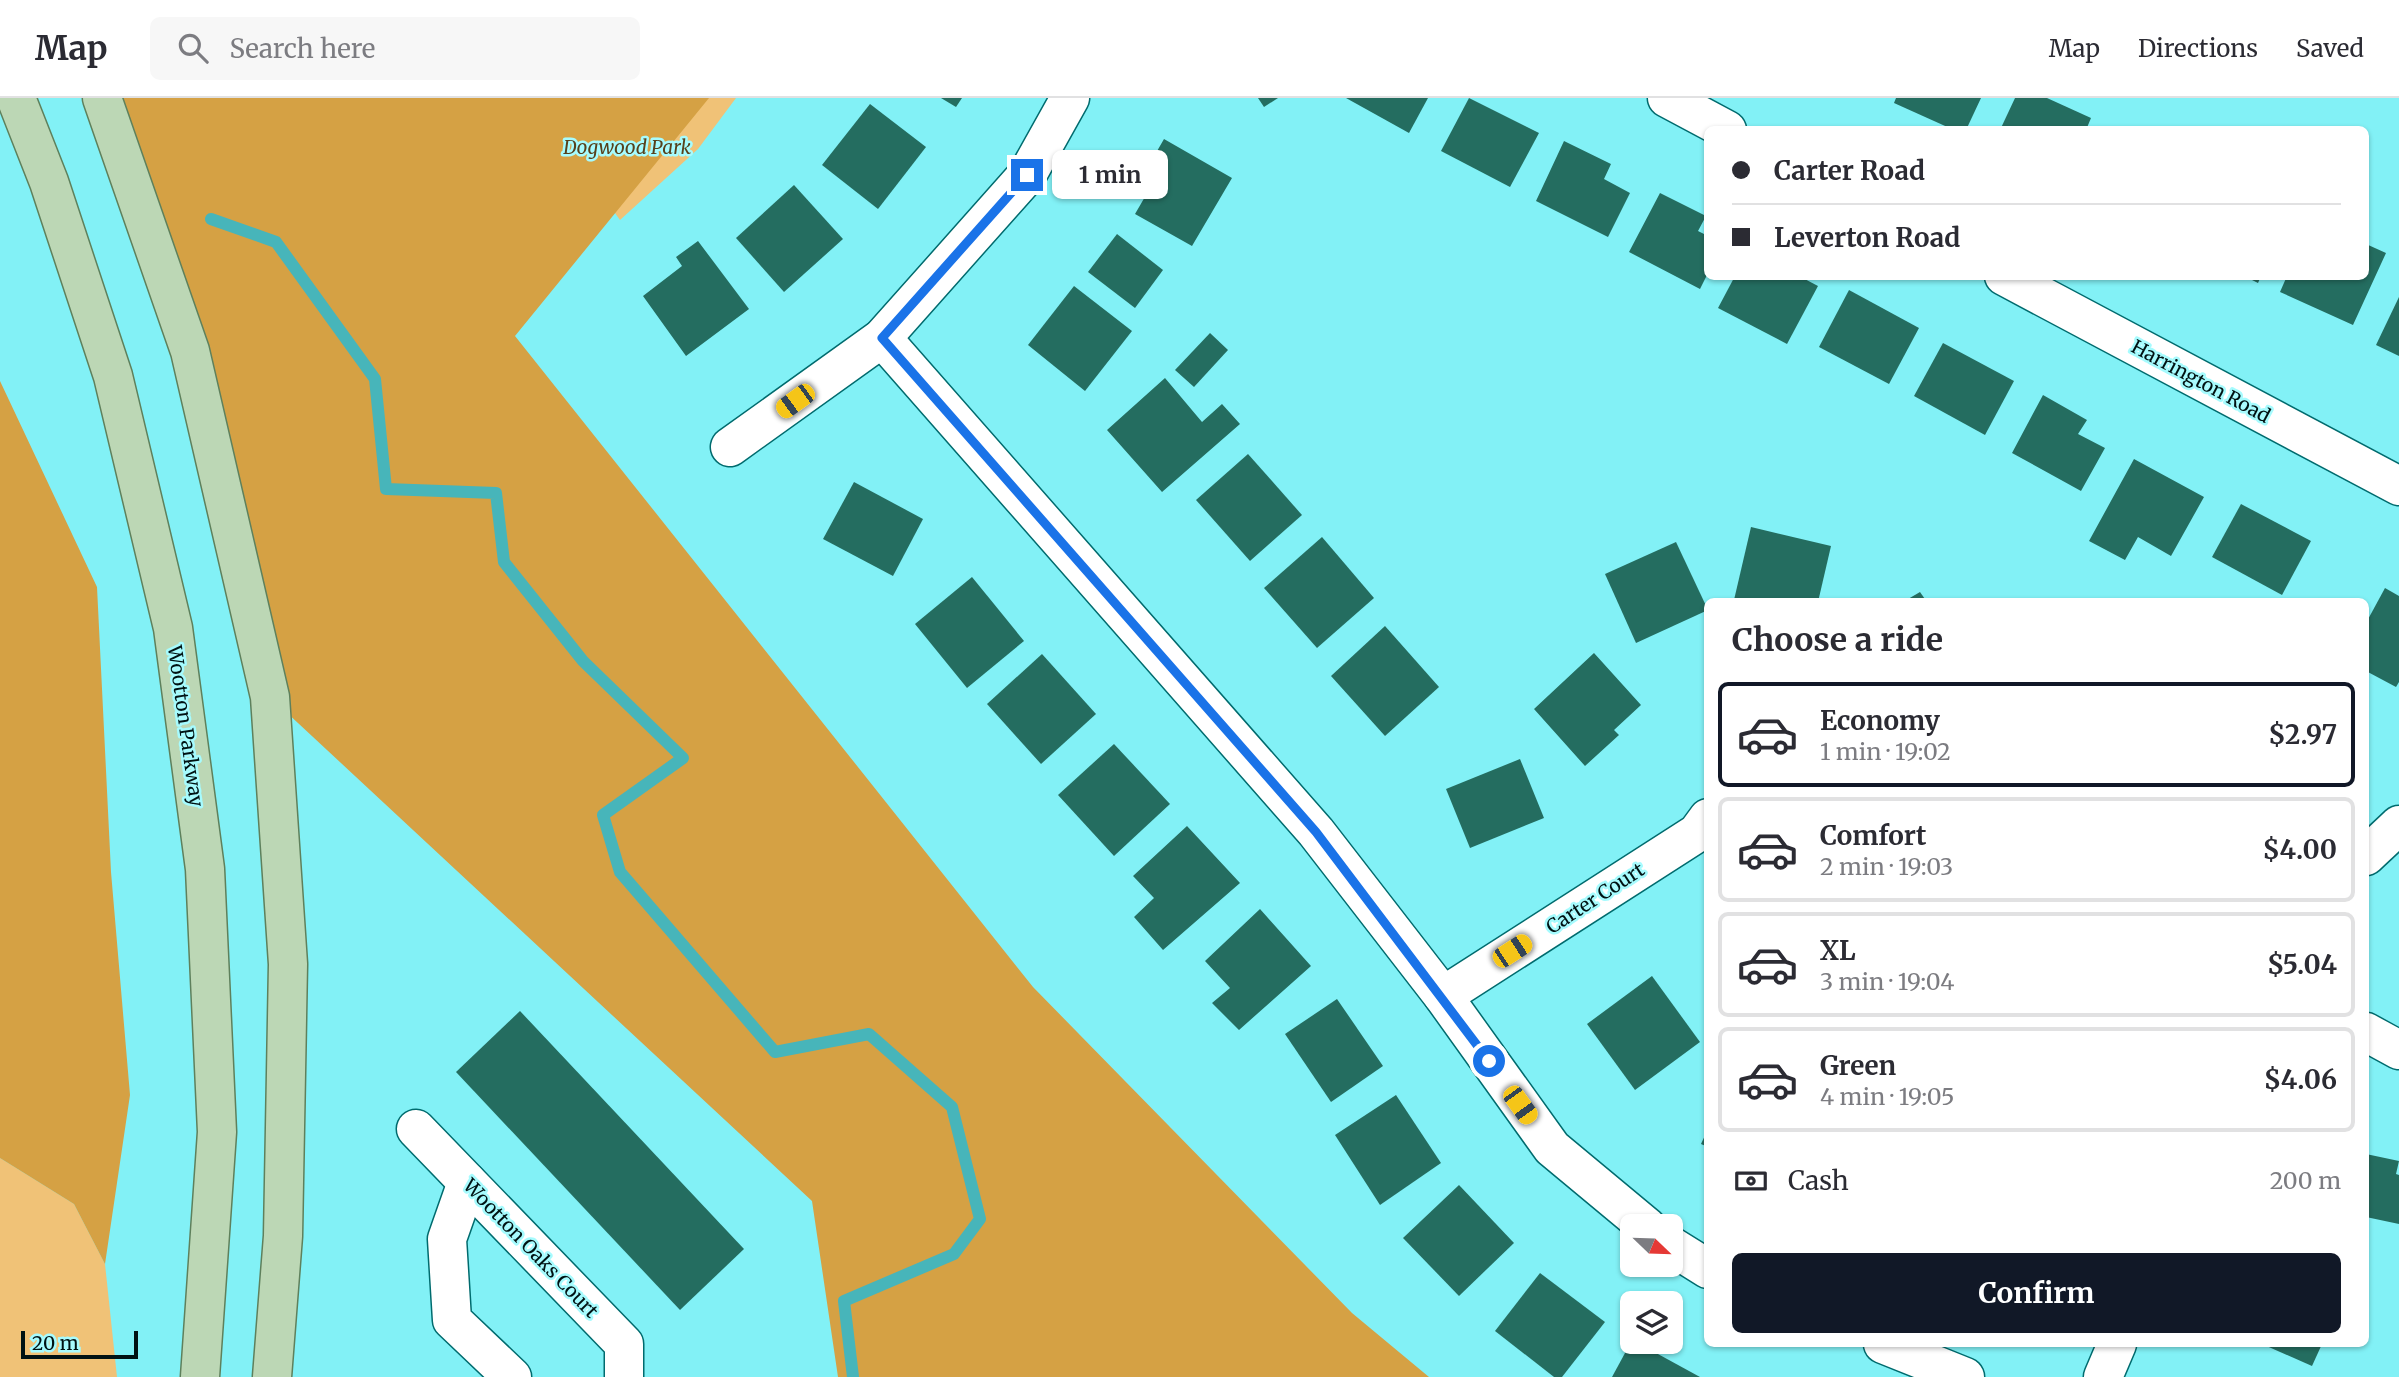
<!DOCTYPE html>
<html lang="en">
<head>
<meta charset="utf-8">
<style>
  body { margin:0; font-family:Merriweather,serif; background:#f7f7f7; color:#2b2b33; height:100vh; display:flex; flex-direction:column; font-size:26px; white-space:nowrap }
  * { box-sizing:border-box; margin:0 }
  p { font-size:23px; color:#7c7c81 }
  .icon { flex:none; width:38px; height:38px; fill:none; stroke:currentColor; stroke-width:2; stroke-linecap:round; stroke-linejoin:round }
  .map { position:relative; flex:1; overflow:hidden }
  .sheet { position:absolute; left:1704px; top:500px; width:665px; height:749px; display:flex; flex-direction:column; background:#fff; border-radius:10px; box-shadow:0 2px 5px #0004 }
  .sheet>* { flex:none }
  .hud { position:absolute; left:1704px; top:28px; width:665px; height:154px; border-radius:10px; box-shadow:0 2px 5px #0004; display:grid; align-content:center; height:154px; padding:0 28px; background:#fff }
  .needle { width:46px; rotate:113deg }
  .buttons { position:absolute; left:1620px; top:1116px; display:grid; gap:14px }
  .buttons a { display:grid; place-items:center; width:63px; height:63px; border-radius:10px; background:#fff; box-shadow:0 2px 5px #0004; font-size:35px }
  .scale { position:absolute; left:21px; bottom:18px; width:117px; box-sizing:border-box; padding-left:7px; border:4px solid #001213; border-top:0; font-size:19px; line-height:24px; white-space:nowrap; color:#001213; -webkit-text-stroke:5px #a6fbfe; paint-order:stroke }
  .end { position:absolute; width:32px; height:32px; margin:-16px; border:9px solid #1a73e8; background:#fff; box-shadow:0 0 0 4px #fff }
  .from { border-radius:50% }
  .bubble { position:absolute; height:49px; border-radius:10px; background:#fff; box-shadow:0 2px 5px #0004; font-size:23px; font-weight:700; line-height:49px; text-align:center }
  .car { position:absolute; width:21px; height:42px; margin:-21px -10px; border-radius:9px; box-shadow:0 0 5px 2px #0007; background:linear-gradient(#f5c518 24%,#345 0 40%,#f5c518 0 76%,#345 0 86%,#f5c518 0) }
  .hud b { display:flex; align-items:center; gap:24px; height:66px; font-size:26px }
  .hud b+b { border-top:2px solid #e1e1e2 }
  .hud i { width:18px; height:18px; background:#2b2b33 }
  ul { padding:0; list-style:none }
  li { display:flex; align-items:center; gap:21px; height:105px; margin:0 14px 10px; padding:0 14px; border:4px solid #e1e1e2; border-radius:10px }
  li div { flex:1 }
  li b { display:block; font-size:26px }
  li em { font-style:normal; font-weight:700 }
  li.current { border-color:#111827 }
  li>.icon { width:63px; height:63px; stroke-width:1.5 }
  h2 { padding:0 28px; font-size:32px; line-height:84px }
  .pay { display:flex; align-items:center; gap:18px; height:77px; padding:0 28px; font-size:26px }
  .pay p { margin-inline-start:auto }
  .action { display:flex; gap:14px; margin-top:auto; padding:14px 28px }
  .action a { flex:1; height:80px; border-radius:10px; background:#111827; color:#fff; font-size:28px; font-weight:700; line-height:80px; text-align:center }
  header { display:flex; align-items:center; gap:42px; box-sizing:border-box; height:98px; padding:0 35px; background:#fff; border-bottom:2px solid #e1e1e2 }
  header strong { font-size:33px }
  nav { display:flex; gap:38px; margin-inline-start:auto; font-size:24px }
  .search { width:490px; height:63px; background:#f7f7f7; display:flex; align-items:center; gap:18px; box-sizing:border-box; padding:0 24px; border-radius:10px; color:#7c7c81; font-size:26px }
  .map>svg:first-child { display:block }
  .green { fill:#f0c277 }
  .forest { fill:#d5a144 }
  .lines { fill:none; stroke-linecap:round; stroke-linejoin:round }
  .stream { stroke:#47b5ba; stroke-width:12 }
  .building { fill:#246d60 }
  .minor-casing { stroke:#006b6e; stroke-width:41 }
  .major-casing { stroke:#5e805c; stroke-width:41 }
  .minor { stroke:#fff; stroke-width:38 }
  .major { stroke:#bcd7b5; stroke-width:38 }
  .route { stroke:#1a73e8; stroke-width:9 }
  .labels { text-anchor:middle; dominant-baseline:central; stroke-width:5; stroke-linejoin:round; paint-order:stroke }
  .park-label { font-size:19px; font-style:italic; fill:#57411b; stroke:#a6fbfe }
  .street-label { font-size:19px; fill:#001213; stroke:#a6fbfe }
</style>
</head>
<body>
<header>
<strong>Map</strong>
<div class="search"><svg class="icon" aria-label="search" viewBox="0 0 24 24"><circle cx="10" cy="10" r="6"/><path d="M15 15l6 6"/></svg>Search here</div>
<nav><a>Map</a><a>Directions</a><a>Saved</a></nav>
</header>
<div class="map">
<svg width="2399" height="1279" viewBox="0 0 2399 1279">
  <rect width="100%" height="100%" fill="#82f1f6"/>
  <g class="green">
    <polygon points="532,0 736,0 698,51 620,122"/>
    <polygon points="0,1060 74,1106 105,1166 117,1279 0,1279"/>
  </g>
  <g class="forest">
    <polygon points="102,0 709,0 515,238 1033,889 1352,1215 1429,1279 838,1279 812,1103 270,599"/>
    <polygon points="0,283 97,489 111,774 130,997 105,1166 74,1106 0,1060"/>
  </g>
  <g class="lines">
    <polyline class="stream" points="211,121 276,144 375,281 386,391 496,395 504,464 583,563 683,660 603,717 620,774 775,954 869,936 952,1009 980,1121 954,1156 844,1203 853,1279"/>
  </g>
  <g class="building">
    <polygon points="941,0 962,0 956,9"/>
    <polygon points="1258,0 1278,0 1264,9"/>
    <polygon points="1346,0 1428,0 1409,35"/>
    <polygon points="1469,0 1539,35 1510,89 1441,53"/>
    <polygon points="1896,0 1981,0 1966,32 1954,32 1894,5"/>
    <polygon points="2015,0 2047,0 2091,20 2086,32 2000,32"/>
    <polygon points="870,6 926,49 878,111 822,67"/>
    <polygon points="1164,41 1232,80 1192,148 1135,116 1153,85 1145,74"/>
    <polygon points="1564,43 1611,66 1604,81 1630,95 1608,139 1536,103"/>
    <polygon points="794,87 843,141 784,194 736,140"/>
    <polygon points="1660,95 1706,118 1698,133 1708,138 1708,175 1700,191 1629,154"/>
    <polygon points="1117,136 1163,172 1135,210 1088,174"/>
    <polygon points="698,143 749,211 686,258 643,198 682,168 676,159"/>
    <polygon points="2366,146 2386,155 2353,227 2280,194 2287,178 2366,178"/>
    <polygon points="1735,178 1799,178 1818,188 1787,246 1718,210"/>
    <polygon points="2244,178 2261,178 2258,185"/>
    <polygon points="1074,188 1132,233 1085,293 1028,247"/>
    <polygon points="1849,192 1919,230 1889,286 1819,249"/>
    <polygon points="2399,199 2399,258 2376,247"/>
    <polygon points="1210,235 1228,252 1194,289 1175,272"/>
    <polygon points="1943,245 2014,283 1985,337 1914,298"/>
    <polygon points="1165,280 1202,324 1222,306 1240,326 1162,394 1107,332"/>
    <polygon points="2043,297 2087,322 2078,336 2105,350 2081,393 2012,355"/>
    <polygon points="1248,356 1302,417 1250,463 1196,402"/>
    <polygon points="2134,361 2204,399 2171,458 2138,439 2125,462 2089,443"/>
    <polygon points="854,384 923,421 893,478 823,441"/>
    <polygon points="2241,406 2311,443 2282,497 2212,459"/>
    <polygon points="1751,429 1831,448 1818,504 1734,502"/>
    <polygon points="1322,439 1374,500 1317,550 1264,490"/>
    <polygon points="1676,444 1708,512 1636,545 1605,476"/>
    <polygon points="972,479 1024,543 967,590 915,526"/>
    <polygon points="2385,490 2399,498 2399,584 2396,589 2366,573 2366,525"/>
    <polygon points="1920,494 1927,504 1903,504"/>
    <polygon points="1385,528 1439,589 1385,638 1331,578"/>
    <polygon points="1594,555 1641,607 1614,632 1619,637 1585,668 1534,611"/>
    <polygon points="1042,556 1096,616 1041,666 987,606"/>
    <polygon points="1114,646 1170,706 1114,758 1058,697"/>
    <polygon points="1520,661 1544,720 1470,750 1446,691"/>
    <polygon points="1187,728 1240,785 1163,852 1134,819 1154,800 1133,778"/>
    <polygon points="1260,811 1311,868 1239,932 1212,905 1230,890 1205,863"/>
    <polygon points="1652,878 1700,944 1635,992 1587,926"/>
    <polygon points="1337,901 1383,968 1331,1004 1285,936"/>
    <polygon points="520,913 744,1151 680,1212 456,974"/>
    <polygon points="1396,997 1441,1065 1380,1107 1335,1037"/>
    <polygon points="1708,1031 1708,1049 1701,1046"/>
    <polygon points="2366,1056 2399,1063 2396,1076 2399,1077 2399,1126 2366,1119"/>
    <polygon points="1459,1087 1514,1145 1459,1198 1403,1140"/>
    <polygon points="1540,1175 1605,1224 1562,1279 1554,1279 1495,1233"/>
    <polygon points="1631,1244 1636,1244 1700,1279 1612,1279"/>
    <polygon points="2262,1246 2322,1246 2312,1268"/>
  </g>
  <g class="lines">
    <g class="minor-casing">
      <g id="minor">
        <polyline points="1667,0 1727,32"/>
        <polyline points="2004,178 2399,388"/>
        <polyline points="882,240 1316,734 1443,898 1552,1050 1647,1129"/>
        <polyline points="730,349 882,240 1027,77 1070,0"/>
        <polyline points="2366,758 2399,727"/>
        <polyline points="1443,898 1697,735 1708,720"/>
        <polyline points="2366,934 2399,952"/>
        <polyline points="416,1031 624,1246 624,1279"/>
        <polyline points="467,1084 447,1141 452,1222 512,1279"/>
        <polyline points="1671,1148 1708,1171"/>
        <polyline points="1883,1246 1965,1279"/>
        <polyline points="2103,1279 2117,1246"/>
      </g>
    </g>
    <g class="major-casing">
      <g id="major">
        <polyline points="16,0 49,84 113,278 173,530 205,771 217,1034 200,1279"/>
        <polyline points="102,0 190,253 270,599 288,866 283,1138 272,1279"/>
      </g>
    </g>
    <use href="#minor" class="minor"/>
    <use href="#major" class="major"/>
  </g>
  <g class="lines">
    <polyline class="route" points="1027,77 882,240 1316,734 1489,963"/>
  </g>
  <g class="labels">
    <g class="park-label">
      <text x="627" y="49">Dogwood Park</text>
    </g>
    <g class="street-label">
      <text transform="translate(2201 283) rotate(28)">Harrington Road</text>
      <text transform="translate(186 628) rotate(82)">Wootton Parkway</text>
      <text transform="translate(1595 800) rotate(-33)">Carter Court</text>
      <text transform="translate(531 1150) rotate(46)">Wootton Oaks Court</text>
    </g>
  </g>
</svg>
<div class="buttons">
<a><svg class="needle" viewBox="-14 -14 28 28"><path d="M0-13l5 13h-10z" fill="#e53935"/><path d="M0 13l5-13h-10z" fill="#7c7c81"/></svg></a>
<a><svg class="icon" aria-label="layers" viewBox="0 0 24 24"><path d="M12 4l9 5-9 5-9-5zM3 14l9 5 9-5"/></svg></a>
</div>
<div class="scale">20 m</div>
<i class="end from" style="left:1489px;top:963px"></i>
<i class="end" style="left:1027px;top:77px"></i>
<div class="bubble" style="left:1052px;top:52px;width:116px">1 min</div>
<i class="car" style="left:795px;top:303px;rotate:234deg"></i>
<i class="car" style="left:1512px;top:853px;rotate:57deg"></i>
<i class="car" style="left:1520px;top:1007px;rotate:144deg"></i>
<div class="hud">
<b><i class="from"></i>Carter Road</b>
<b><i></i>Leverton Road</b>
</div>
<section class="sheet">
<h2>Choose a ride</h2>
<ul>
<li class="current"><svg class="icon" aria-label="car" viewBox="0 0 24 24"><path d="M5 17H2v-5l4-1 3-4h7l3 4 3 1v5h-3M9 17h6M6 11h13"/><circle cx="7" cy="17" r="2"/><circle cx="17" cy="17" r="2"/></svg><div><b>Economy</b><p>1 min · 19:02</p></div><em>$2.97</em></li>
<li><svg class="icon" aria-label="car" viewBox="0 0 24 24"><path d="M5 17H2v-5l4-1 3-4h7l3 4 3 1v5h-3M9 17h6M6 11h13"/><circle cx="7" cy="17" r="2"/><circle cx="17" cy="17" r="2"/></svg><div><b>Comfort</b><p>2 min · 19:03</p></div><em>$4.00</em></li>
<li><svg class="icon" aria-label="car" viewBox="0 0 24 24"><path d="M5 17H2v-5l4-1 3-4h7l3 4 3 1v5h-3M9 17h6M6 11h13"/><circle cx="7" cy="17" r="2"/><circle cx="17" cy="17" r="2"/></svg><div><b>XL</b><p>3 min · 19:04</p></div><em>$5.04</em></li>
<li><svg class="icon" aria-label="car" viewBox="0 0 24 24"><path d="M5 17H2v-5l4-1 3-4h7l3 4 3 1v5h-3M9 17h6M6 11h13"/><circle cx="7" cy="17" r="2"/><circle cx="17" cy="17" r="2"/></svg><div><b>Green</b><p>4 min · 19:05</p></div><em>$4.06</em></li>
</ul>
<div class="pay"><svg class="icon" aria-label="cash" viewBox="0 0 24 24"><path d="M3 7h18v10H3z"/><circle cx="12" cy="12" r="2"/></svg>Cash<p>200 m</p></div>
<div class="action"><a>Confirm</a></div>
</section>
</div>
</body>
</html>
